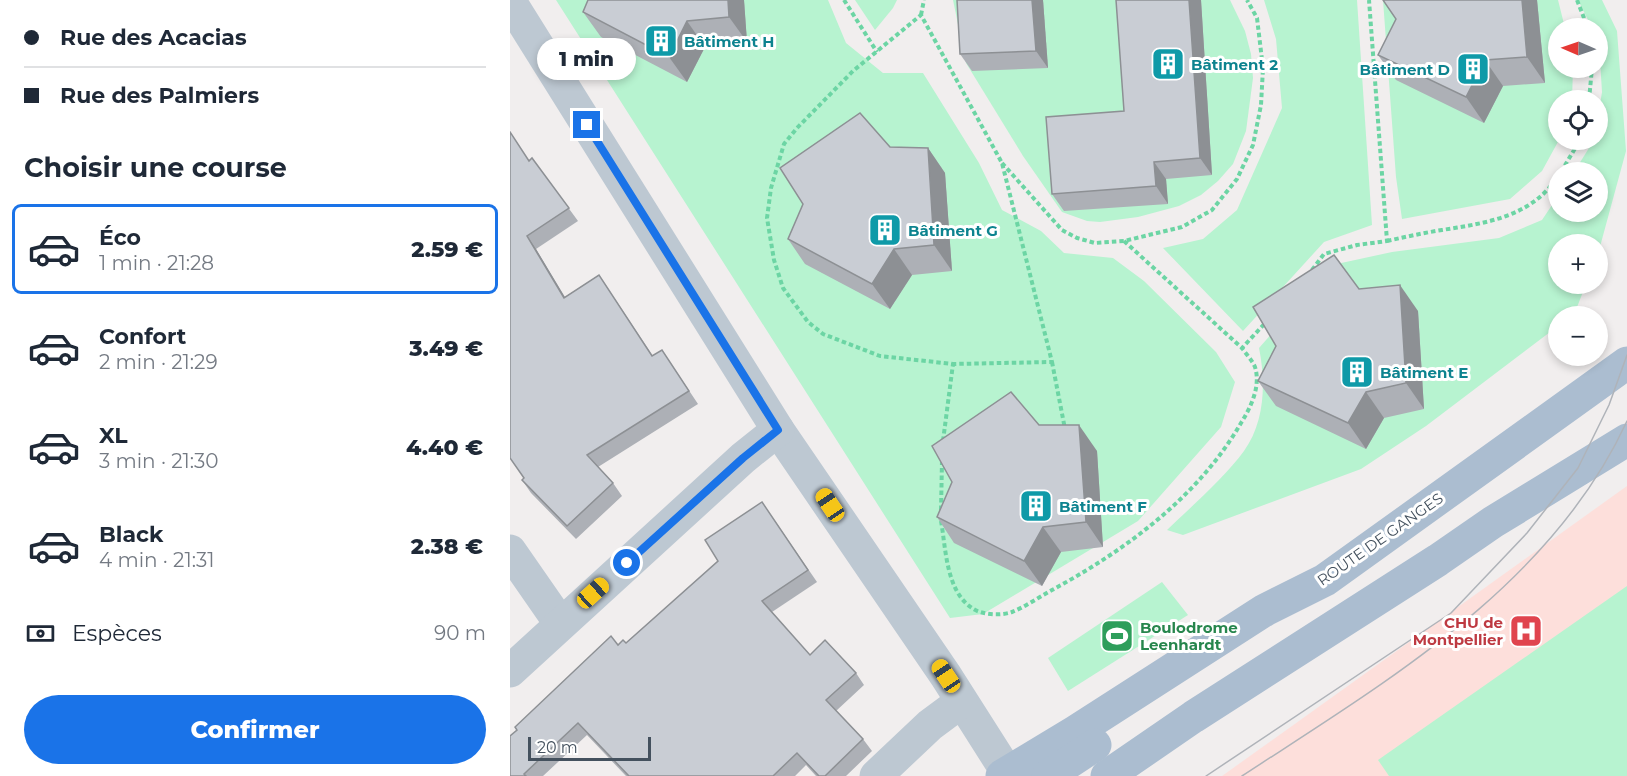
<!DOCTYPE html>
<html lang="fr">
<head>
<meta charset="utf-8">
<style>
  body { margin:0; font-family:Montserrat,sans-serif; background:#f6f6f7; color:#1f2937; height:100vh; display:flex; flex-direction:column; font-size:22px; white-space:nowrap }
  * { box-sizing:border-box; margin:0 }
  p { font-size:20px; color:#747a83 }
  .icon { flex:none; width:33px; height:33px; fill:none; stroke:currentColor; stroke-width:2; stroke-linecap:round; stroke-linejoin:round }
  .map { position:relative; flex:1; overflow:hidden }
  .panel { display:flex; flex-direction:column; background:#fff; width:510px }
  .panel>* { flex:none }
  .guide { display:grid; align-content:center; height:132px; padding:0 24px; background:#fff }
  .needle { width:39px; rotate:272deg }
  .tools { position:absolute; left:1038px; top:18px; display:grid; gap:12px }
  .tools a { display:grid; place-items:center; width:60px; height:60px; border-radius:50%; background:#fff; box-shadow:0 3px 9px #0003; font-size:30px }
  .scale { position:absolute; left:18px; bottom:15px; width:123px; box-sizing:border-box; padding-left:6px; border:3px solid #44515e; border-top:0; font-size:16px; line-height:21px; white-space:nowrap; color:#44515e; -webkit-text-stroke:4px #fff; paint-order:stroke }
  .end { position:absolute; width:27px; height:27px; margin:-14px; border:8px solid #1a73e8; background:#fff; box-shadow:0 0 0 3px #fff }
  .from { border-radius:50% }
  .bubble { position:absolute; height:42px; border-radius:21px; background:#fff; box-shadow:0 3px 9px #0003; font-size:20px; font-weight:800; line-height:42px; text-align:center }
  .car { position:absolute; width:18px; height:36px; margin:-18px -9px; border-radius:8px; box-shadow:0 0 4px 2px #0007; background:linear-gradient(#f5c518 24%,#345 0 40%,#f5c518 0 76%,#345 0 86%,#f5c518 0) }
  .guide b { display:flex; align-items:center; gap:21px; height:57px; font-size:22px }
  .guide b+b { border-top:2px solid #e0e1e3 }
  .guide i { width:15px; height:15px; background:#1f2937 }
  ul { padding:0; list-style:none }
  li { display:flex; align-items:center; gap:18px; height:90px; margin:0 12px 9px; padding:0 12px; border:3px solid transparent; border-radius:9px }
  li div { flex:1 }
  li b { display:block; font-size:22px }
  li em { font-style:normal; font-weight:800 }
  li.selected { border-color:#1a73e8 }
  li>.icon { width:54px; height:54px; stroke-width:1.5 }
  h2 { padding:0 24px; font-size:27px; line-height:72px }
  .pay { display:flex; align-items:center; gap:15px; height:66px; padding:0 24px; font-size:22px }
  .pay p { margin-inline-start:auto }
  .primary-button { display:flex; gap:12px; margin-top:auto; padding:12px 24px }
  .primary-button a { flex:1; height:69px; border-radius:36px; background:#1a73e8; color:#fff; font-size:24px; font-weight:800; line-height:69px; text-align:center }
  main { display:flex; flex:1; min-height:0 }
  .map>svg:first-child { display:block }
  .medical { fill:#fddfdb }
  .green { fill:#b7f3d0 }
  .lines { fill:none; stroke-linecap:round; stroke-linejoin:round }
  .path { stroke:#6cd5a4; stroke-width:4; stroke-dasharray:4.5 3; stroke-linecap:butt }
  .street { stroke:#bdc8d2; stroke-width:33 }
  .primary { stroke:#abbdd0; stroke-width:33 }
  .tram { stroke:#afb3b9; stroke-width:1.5 }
  .wall { fill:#adb0b6 }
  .shaded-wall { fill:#8d9094 }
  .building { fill:#c9cdd4; stroke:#8d9094; stroke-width:1.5 }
  .route { stroke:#1a73e8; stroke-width:8 }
  .labels { text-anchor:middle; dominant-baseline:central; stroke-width:6; stroke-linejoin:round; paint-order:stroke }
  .culture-label { font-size:15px; font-weight:bold; fill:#0d838f; stroke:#fff; text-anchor:start }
  .street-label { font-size:15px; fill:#44515e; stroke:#fff }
  .health-label { font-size:15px; font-weight:bold; fill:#be3a42; stroke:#fff; text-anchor:end }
  .leisure-label { font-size:15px; font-weight:bold; fill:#27864d; stroke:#fff; text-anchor:start }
</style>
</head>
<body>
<main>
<section class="panel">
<div class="guide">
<b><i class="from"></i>Rue des Acacias</b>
<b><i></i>Rue des Palmiers</b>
</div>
<h2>Choisir une course</h2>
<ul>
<li class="selected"><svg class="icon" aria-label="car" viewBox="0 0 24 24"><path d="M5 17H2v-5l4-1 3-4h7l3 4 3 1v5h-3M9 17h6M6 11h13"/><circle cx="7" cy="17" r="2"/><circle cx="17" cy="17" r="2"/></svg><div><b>Éco</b><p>1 min · 21:28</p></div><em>2.59 €</em></li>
<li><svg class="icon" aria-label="car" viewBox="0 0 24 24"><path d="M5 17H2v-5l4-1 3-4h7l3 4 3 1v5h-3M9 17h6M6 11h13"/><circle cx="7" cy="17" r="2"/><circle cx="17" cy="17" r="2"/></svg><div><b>Confort</b><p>2 min · 21:29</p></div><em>3.49 €</em></li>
<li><svg class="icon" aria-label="car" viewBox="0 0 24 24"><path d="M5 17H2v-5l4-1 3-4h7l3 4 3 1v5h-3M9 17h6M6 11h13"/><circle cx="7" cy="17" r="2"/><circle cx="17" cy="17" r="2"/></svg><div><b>XL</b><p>3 min · 21:30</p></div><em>4.40 €</em></li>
<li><svg class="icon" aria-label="car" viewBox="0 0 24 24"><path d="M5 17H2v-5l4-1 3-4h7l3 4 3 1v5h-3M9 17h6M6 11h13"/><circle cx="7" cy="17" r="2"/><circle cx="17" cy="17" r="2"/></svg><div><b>Black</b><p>4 min · 21:31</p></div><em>2.38 €</em></li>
</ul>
<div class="pay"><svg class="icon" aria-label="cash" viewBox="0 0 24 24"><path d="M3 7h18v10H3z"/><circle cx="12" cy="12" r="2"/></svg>Espèces<p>90 m</p></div>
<div class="primary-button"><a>Confirmer</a></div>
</section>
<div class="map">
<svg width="1117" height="776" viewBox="0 0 1117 776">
  <rect width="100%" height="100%" fill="#f1eeee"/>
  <polygon class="medical" points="1117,486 1117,776 712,776"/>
  <g class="green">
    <polygon points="46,0 318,0 336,43 373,73 413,73 469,163 492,210 531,231 554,253 603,258 634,281 706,352 725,382 711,427 628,521 473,614 440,618"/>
    <polygon points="345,0 387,0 383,8 365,30"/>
    <polygon points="443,0 720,0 735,31 741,54 743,78 736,131 723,164 708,181 691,195 669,206 628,217 590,222 577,221 552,212 513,156 456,63"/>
    <polygon points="754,0 847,0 862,225 814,242 733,331 653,248 693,239 727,210 772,108 766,39"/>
    <polygon points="873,0 1048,0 1055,28 1048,28 1048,68 1063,68 1062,100 1048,100 1049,140 1032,171 1000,199 892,219 886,177"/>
    <path d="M1068 0H1092L1107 31 1116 151 1088 254V244H1048V284H1076L1064 315 1062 316H1048V326L916 426 851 469 673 535 657 530C681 507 715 477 734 451 755 422 756 382 749 348L822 265 882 252 989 238 1032 220 1048 196V212H1088V172H1064L1084 140H1088V117L1092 92 1088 28H1082Z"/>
    <polygon points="652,582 678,615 558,691 538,658"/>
    <polygon points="1117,586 1117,776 879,776 868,760"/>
  </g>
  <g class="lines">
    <g class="path">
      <polyline points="334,0 367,52"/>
      <polyline points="1067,0 1078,28"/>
      <polyline points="411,15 414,0"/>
      <polyline points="1079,100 1082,68"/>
      <polyline points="492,163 552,230 567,238 585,243 614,241 672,227 702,210 727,179 743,145 751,105 753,68 747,18 737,0"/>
      <polyline points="1051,172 1070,140"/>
      <polyline points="614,241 732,348 757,321"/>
      <path d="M877 241C895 237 913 233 932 230 976 223 1022 217 1048 176"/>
      <polyline points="802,270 814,254 847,245 877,241 859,0"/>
      <polyline points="542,362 555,429"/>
      <polyline points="433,441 443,364 370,356 313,334 298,322 273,288 264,260 257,218 261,188 274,144 287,128 343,71 411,15 492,163 542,362 443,364"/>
      <polyline points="431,510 432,461"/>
      <path d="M431 521C436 549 436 591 462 608 471 615 491 616 502 612 515 607 529 597 542 590 616 550 689 496 731 423 741 407 751 386 745 367 742 360 736 354 732 348"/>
    </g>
    <g class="street">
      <polyline points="1,3 268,430 436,676 497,772"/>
      <polyline points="0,551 50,623"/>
      <polyline points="0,671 233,458 268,430"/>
      <polyline points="366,776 420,725 451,702"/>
    </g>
    <g class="primary">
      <polyline points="492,776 565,732 755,610 815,580 1117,363"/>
      <polyline points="538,776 585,745"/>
      <polyline points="597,776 683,717 928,560 983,522 1117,440"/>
    </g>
    <g class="tram">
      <polyline points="696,776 941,613 1017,533 1068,468 1099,405 1117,355"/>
      <path d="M732 776C877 681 1041 586 1117 421"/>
    </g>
  </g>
  <g class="wall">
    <polygon points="234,0 237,42 195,47 177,82 91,37 73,12"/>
    <polygon points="533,0 538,68 462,71 450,54"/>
    <polygon points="606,0 691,0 702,175 656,179 658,204 554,211 542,194 614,111"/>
    <polygon points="873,0 1027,0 1035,83 993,86 974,123 886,80 868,55 886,19"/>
    <polygon points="380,147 418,148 435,173 442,271 402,275 380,309 295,264 278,239"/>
    <polygon points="22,158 68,221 26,249 55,297 89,275 143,356 152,350 188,404 88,467 103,483 112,496 66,539 21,493 12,480 14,478 19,160"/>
    <polygon points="849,289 908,311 914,409 874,418 856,449 766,406 748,381 766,346"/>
    <polygon points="529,425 587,451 593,547 551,552 532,586 444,543 427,517"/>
    <polygon points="252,502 307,582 262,612 300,655 346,673 354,685 326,711 353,739 362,751 336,776 306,776 296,765 285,776 116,776 77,735 33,776 0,776 108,645 116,643 208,561"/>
  </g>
  <g class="shaded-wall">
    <polygon points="218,0 234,0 237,42 219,17"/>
    <polygon points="522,0 533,0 538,68 526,51"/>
    <polygon points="679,0 691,0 702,175 690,158"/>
    <polygon points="1012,0 1027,0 1035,83 1017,57"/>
    <polygon points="177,21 195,47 177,82 159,57"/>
    <polygon points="975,60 993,86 974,123 956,97"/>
    <polygon points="418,148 435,173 442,271 424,245"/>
    <polygon points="644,162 656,179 658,204 646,186"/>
    <polygon points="17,236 26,249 63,311 54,298"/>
    <polygon points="384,249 402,275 380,309 362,284"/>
    <polygon points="890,285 908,311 914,409 896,383"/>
    <polygon points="856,392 874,418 856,449 838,423"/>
    <polygon points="569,425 587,451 593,547 576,522"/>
    <polygon points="533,527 551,552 532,586 514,561"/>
  </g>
  <g class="building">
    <polygon points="78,0 218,0 219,17 177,21 159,57 73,12"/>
    <polygon points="447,0 522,0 526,51 450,54"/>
    <polygon points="606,0 679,0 690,158 644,162 646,186 542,194 536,117 614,111"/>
    <polygon points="873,0 1012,0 1017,57 975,60 956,97 868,55 886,19"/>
    <polygon points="350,113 380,147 418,148 424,245 384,249 362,284 278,239 293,204 270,168"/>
    <polygon points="0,132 19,161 22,158 59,208 17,236 54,298 89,275 142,356 152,350 179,391 77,455 103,483 57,526 12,480 14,478 0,458"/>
    <polygon points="824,255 849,289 890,285 896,383 856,392 838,423 748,381 766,346 743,307"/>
    <polygon points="501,392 529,425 569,425 576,522 533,527 514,561 427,517 442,482 422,446"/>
    <polygon points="252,502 298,570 252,601 300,655 315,640 346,673 316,700 353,739 315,776 309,776 287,753 263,776 119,776 68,723 14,774 16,776 0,776 0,736 7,730 5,727 101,636 108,645 113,640 116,643 208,561 195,540"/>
  </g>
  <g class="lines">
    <polyline class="route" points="77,125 268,430 233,458 117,563"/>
  </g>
  <defs>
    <g id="building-square" transform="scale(1.725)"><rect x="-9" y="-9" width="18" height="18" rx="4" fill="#0f9aa8" stroke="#fff"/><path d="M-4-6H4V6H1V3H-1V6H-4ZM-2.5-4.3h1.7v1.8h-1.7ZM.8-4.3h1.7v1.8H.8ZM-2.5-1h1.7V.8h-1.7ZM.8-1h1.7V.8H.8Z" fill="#fff"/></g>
    <g id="hospital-square" transform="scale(1.725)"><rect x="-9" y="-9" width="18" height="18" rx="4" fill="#e0444e" stroke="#fff"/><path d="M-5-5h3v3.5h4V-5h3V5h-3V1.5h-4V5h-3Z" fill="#fff"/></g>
    <g id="stadium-square" transform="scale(1.725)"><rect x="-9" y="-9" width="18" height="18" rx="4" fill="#2e9e5b" stroke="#fff"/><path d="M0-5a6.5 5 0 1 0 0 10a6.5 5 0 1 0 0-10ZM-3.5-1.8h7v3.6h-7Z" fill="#fff"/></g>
  </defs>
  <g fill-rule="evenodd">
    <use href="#building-square" x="151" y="41"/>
    <use href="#building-square" x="658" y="64"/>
    <use href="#building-square" x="963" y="69"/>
    <use href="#building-square" x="375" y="230"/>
    <use href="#building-square" x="847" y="372"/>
    <use href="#building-square" x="526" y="506"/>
    <use href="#hospital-square" x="1016" y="631"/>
    <use href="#stadium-square" x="607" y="636"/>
  </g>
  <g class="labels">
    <g class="culture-label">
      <text x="174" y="41">Bâtiment H</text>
      <text x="681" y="64">Bâtiment 2</text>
      <text x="940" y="69" text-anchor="end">Bâtiment D</text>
      <text x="398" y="230">Bâtiment G</text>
      <text x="870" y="372">Bâtiment E</text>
      <text x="549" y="506">Bâtiment F</text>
    </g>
    <g class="street-label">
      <text transform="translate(870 539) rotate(-35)">ROUTE DE GANGES</text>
    </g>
    <g class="health-label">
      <text x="993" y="622">CHU de<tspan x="993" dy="17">Montpellier</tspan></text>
    </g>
    <g class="leisure-label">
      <text x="630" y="627">Boulodrome<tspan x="630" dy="17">Leenhardt</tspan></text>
    </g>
  </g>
</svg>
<div class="tools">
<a><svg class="needle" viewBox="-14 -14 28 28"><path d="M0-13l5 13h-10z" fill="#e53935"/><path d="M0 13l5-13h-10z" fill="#747a83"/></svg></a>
<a><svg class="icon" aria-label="locate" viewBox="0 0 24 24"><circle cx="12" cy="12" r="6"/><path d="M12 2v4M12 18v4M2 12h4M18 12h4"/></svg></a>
<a><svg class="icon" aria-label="layers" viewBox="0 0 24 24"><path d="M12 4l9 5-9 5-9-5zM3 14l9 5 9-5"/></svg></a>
<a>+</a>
<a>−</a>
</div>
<div class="scale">20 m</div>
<i class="end from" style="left:117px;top:563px"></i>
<i class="end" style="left:77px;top:125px"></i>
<div class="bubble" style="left:27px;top:38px;width:99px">1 min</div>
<i class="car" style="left:320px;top:505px;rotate:326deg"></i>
<i class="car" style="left:83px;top:593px;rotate:48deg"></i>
<i class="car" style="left:436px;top:676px;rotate:326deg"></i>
</div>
</main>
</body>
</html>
